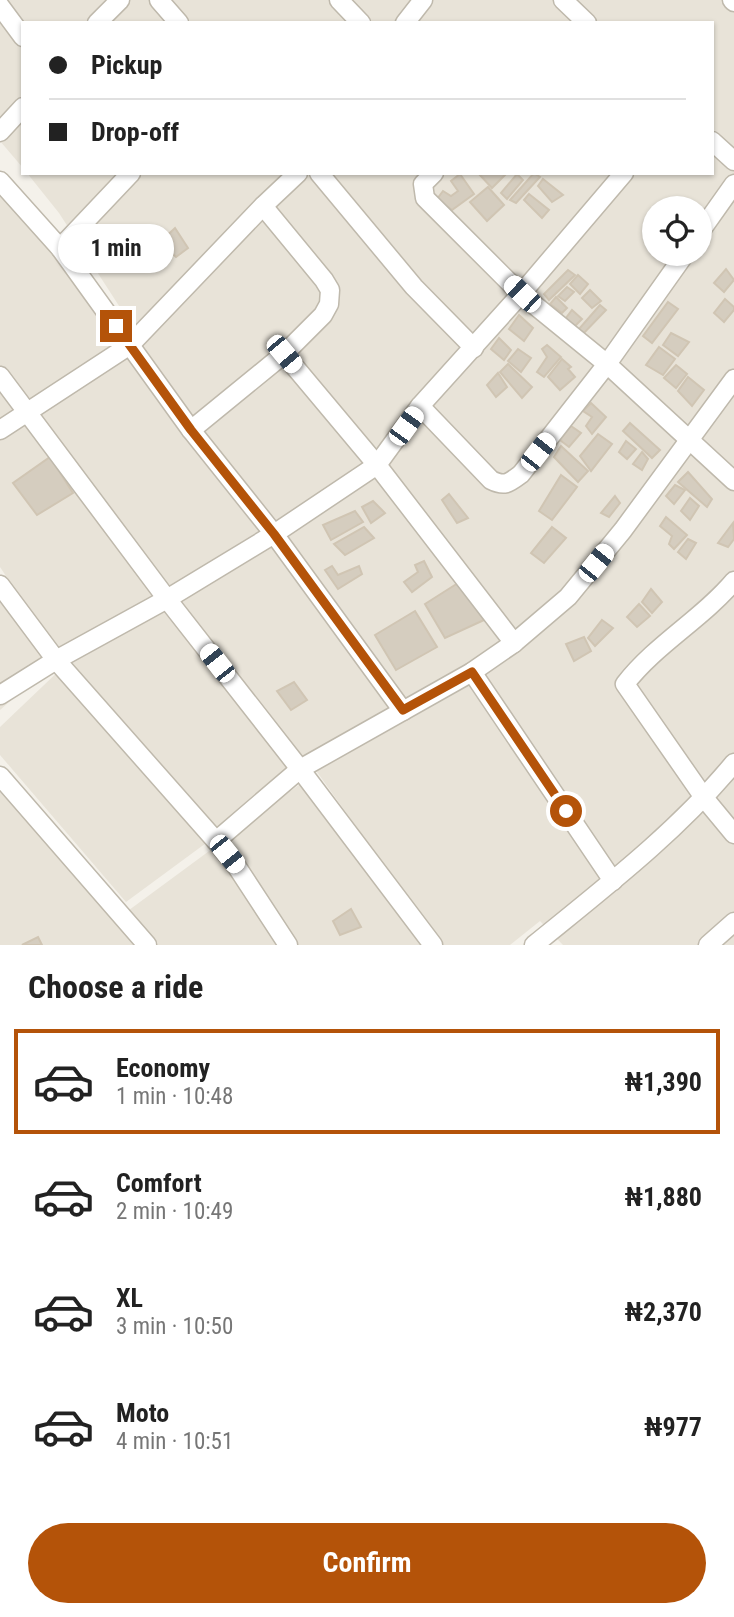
<!DOCTYPE html>
<html lang="en">
<head>
<meta charset="utf-8">
<style>
  body { margin:0; font-family:"Roboto Condensed",sans-serif; background:#f6f6f6; color:#222; height:100vh; display:flex; flex-direction:column; font-size:26px; white-space:nowrap }
  * { box-sizing:border-box; margin:0 }
  p { font-size:23px; color:#767676 }
  .icon { flex:none; width:38px; height:38px; fill:none; stroke:currentColor; stroke-width:2; stroke-linecap:round; stroke-linejoin:round }
  .map { position:relative; height:945px; overflow:hidden }
  .side { display:flex; flex-direction:column; background:#fff; flex:1 }
  .side>* { flex:none }
  .top-card { position:absolute; left:21px; top:21px; width:693px; height:154px; border-radius:0px; box-shadow:0 2px 5px #0004; display:grid; align-content:center; height:154px; padding:0 28px; background:#fff }
  .buttons { position:absolute; left:642px; top:196px; display:grid; gap:14px }
  .buttons a { display:grid; place-items:center; width:70px; height:70px; border-radius:50%; background:#fff; box-shadow:0 2px 5px #0004; font-size:35px }
  .end { position:absolute; width:32px; height:32px; margin:-16px; border:9px solid #b45309; background:#fff; box-shadow:0 0 0 4px #fff }
  .from { border-radius:50% }
  .bubble { position:absolute; height:49px; border-radius:24px; background:#fff; box-shadow:0 2px 5px #0004; font-size:23px; font-weight:700; line-height:49px; text-align:center }
  .car { position:absolute; width:21px; height:42px; margin:-21px -10px; border-radius:9px; box-shadow:0 0 5px 2px #0007; background:linear-gradient(#fff 24%,#345 0 40%,#fff 0 76%,#345 0 86%,#fff 0) }
  .top-card b { display:flex; align-items:center; gap:24px; height:66px; font-size:26px }
  .top-card b+b { border-top:2px solid #e0e0e0 }
  .top-card i { width:18px; height:18px; background:#222 }
  ul { padding:0; list-style:none }
  li { display:flex; align-items:center; gap:21px; height:105px; margin:0 14px 10px; padding:0 14px; border:4px solid transparent; border-radius:0px }
  li div { flex:1 }
  li b { display:block; font-size:26px }
  li em { font-style:normal; font-weight:700 }
  li.current { border-color:#b45309 }
  li>.icon { width:63px; height:63px; stroke-width:1.5 }
  h2 { padding:0 28px; font-size:32px; line-height:84px }
  .primary-button { display:flex; gap:14px; margin-top:auto; padding:14px 28px }
  .primary-button a { flex:1; height:80px; border-radius:42px; background:#b45309; color:#fff; font-size:28px; font-weight:700; line-height:80px; text-align:center }
  .map>svg:first-child { display:block }
  .residential { fill:#e8e3d8; fill-rule:evenodd }
  .building { fill:#d5cdbf; stroke:#d0c5b3; stroke-width:2 }
  .lines { fill:none; stroke-linecap:round; stroke-linejoin:round }
  .street-casing { stroke:#bfb9ac; stroke-width:21 }
  .street { stroke:#fff; stroke-width:18 }
  .route { stroke:#b45309; stroke-width:9 }
</style>
</head>
<body>
<div class="map">
<svg width="734" height="945" viewBox="0 0 734 945">
  <rect width="100%" height="100%" fill="#f4f1ea"/>
  <g class="residential">
    <path d="M0 0H734V945H563L540 921 510 945H441L312 765 126 902 0 755V727L65 665 0 567V436L143 343 59 213 27 173H712V23H23V168L0 141ZM654 208H700V254H654Z"/>
    <polygon points="0,178 128,346 0,428"/>
    <polygon points="0,590 55,661 0,710"/>
    <polygon points="0,774 125,913 311,776 425,945 0,945"/>
  </g>
  <g class="building">
    <polygon points="478,173 507,173 492,188"/>
    <polygon points="534,173 540,177 516,203 510,200"/>
    <polygon points="460,174 474,194 452,210 437,199 443,191 451,196 458,191 451,181"/>
    <polygon points="517,174 523,180 507,199 501,193"/>
    <polygon points="543,179 563,195 552,202 538,186"/>
    <polygon points="488,187 504,205 487,221 470,202"/>
    <polygon points="529,194 549,210 542,218 524,200"/>
    <polygon points="175,228 188,248 176,257 160,242"/>
    <polygon points="726,269 734,280 724,292 714,283"/>
    <polygon points="568,270 575,275 549,300 544,294"/>
    <polygon points="578,275 588,284 580,294 570,284"/>
    <polygon points="567,287 574,292 565,301 558,296"/>
    <polygon points="590,290 601,301 592,308 582,298"/>
    <polygon points="556,297 567,308 562,313 550,304"/>
    <polygon points="725,299 734,307 734,310 724,322 714,313"/>
    <polygon points="668,302 678,309 652,343 643,336"/>
    <polygon points="600,305 606,310 583,334 578,330"/>
    <polygon points="572,310 582,319 574,327 566,318"/>
    <polygon points="519,315 533,328 524,341 509,329"/>
    <polygon points="671,333 689,342 678,356 663,345"/>
    <polygon points="499,338 511,350 504,360 491,349"/>
    <polygon points="547,345 561,357 544,377 537,372 547,357 542,349"/>
    <polygon points="659,347 675,359 663,375 646,365"/>
    <polygon points="518,349 531,358 521,372 508,361"/>
    <polygon points="562,359 571,367 568,369 575,377 560,390 548,377"/>
    <polygon points="508,364 532,387 522,398 500,372"/>
    <polygon points="676,365 687,374 676,388 664,378"/>
    <polygon points="498,373 507,387 496,397 487,385"/>
    <polygon points="688,377 704,390 692,406 678,391"/>
    <polygon points="591,403 606,417 592,434 586,426 592,417 583,411"/>
    <polygon points="630,423 660,450 652,458 623,431"/>
    <polygon points="571,426 581,433 569,447 560,440"/>
    <polygon points="598,434 612,444 591,471 580,456"/>
    <polygon points="626,441 636,449 627,459 619,452"/>
    <polygon points="561,446 588,471 578,482 554,457"/>
    <polygon points="642,452 648,459 642,470 633,464"/>
    <polygon points="50,457 73,493 37,515 13,483"/>
    <polygon points="688,472 712,499 707,507 678,482"/>
    <polygon points="561,475 577,487 552,520 539,511"/>
    <polygon points="675,485 685,490 674,504 666,496"/>
    <polygon points="449,494 468,518 457,523 442,500"/>
    <polygon points="615,496 620,503 609,517 601,513"/>
    <polygon points="690,498 699,506 690,520 681,511"/>
    <polygon points="373,501 385,513 371,523 362,507"/>
    <polygon points="355,511 363,522 331,540 323,525"/>
    <polygon points="666,517 687,535 674,549 669,544 672,536 660,526"/>
    <polygon points="733,523 734,539 728,547 718,543"/>
    <polygon points="364,527 374,538 345,555 334,544"/>
    <polygon points="552,527 566,538 544,563 531,553"/>
    <polygon points="688,539 696,543 686,559 678,552"/>
    <polygon points="424,561 432,577 412,592 404,582 418,572 415,565"/>
    <polygon points="332,566 338,575 359,566 362,574 338,589 325,570"/>
    <polygon points="458,583 484,620 445,638 425,604"/>
    <polygon points="651,589 662,602 652,613 642,602"/>
    <polygon points="639,604 650,616 637,627 627,617"/>
    <polygon points="415,611 437,647 396,670 375,635"/>
    <polygon points="602,620 613,628 595,646 588,638"/>
    <polygon points="584,637 591,651 574,661 566,644"/>
    <polygon points="294,682 307,700 291,710 277,691"/>
    <polygon points="351,909 361,927 340,935 333,921"/>
    <polygon points="38,937 42,945 22,945"/>
  </g>
  <g class="lines">
    <g class="street-casing">
      <g id="street">
        <polyline points="159,0 179,23"/>
        <polyline points="339,0 361,23"/>
        <polyline points="563,0 587,23"/>
        <polyline points="732,0 734,2"/>
        <polyline points="0,6 23,37"/>
        <polyline points="97,23 120,0"/>
        <polyline points="405,23 423,0"/>
        <polyline points="0,132 23,107"/>
        <polyline points="712,141 734,161"/>
        <polyline points="319,173 414,287 474,348"/>
        <polyline points="434,173 423,184 425,198 521,294 607,364 734,481"/>
        <polyline points="0,181 60,248 191,430 274,534 403,711"/>
        <polyline points="700,232 734,184"/>
        <polyline points="60,248 131,173"/>
        <polyline points="284,354 377,465 514,643"/>
        <polyline points="0,376 167,599 300,769 433,945"/>
        <path d="M420 406 491 480C505 487 509 483 521 474L607 364 685 254"/>
        <polyline points="0,430 130,345 263,206 298,173"/>
        <polyline points="191,430 284,354 323,315 329,304 330,290 324,280 263,206"/>
        <path d="M734 581C702 619 656 644 625 684L705 799 734 834"/>
        <polyline points="0,585 56,660 216,841 237,867 288,945"/>
        <polyline points="472,672 613,881"/>
        <polyline points="0,695 56,660 167,599 274,534 377,465 420,406 521,294 624,173"/>
        <polyline points="0,776 147,945"/>
        <polyline points="216,841 300,769 472,672 514,643 568,597 623,530 734,379"/>
        <path d="M534 945C604 888 677 832 734 763"/>
        <polyline points="708,945 734,922"/>
      </g>
    </g>
    <use href="#street" class="street"/>
  </g>
  <g class="lines">
    <polyline class="route" points="116,326 191,430 274,534 403,710 472,672 566,811"/>
  </g>
</svg>
<div class="buttons">
<a><svg class="icon" aria-label="locate" viewBox="0 0 24 24"><circle cx="12" cy="12" r="6"/><path d="M12 2v4M12 18v4M2 12h4M18 12h4"/></svg></a>
</div>
<i class="end from" style="left:566px;top:811px"></i>
<i class="end" style="left:116px;top:326px"></i>
<div class="bubble" style="left:58px;top:224px;width:116px">1 min</div>
<i class="car" style="left:522px;top:294px;rotate:314deg"></i>
<i class="car" style="left:284px;top:354px;rotate:140deg"></i>
<i class="car" style="left:406px;top:426px;rotate:36deg"></i>
<i class="car" style="left:538px;top:452px;rotate:38deg"></i>
<i class="car" style="left:596px;top:563px;rotate:39deg"></i>
<i class="car" style="left:217px;top:663px;rotate:322deg"></i>
<i class="car" style="left:227px;top:854px;rotate:141deg"></i>
<div class="top-card">
<b><i class="from"></i>Pickup</b>
<b><i></i>Drop-off</b>
</div>
</div>
<section class="side">
<h2>Choose a ride</h2>
<ul>
<li class="current"><svg class="icon" aria-label="car" viewBox="0 0 24 24"><path d="M5 17H2v-5l4-1 3-4h7l3 4 3 1v5h-3M9 17h6M6 11h13"/><circle cx="7" cy="17" r="2"/><circle cx="17" cy="17" r="2"/></svg><div><b>Economy</b><p>1 min · 10:48</p></div><em>₦1,390</em></li>
<li><svg class="icon" aria-label="car" viewBox="0 0 24 24"><path d="M5 17H2v-5l4-1 3-4h7l3 4 3 1v5h-3M9 17h6M6 11h13"/><circle cx="7" cy="17" r="2"/><circle cx="17" cy="17" r="2"/></svg><div><b>Comfort</b><p>2 min · 10:49</p></div><em>₦1,880</em></li>
<li><svg class="icon" aria-label="car" viewBox="0 0 24 24"><path d="M5 17H2v-5l4-1 3-4h7l3 4 3 1v5h-3M9 17h6M6 11h13"/><circle cx="7" cy="17" r="2"/><circle cx="17" cy="17" r="2"/></svg><div><b>XL</b><p>3 min · 10:50</p></div><em>₦2,370</em></li>
<li><svg class="icon" aria-label="car" viewBox="0 0 24 24"><path d="M5 17H2v-5l4-1 3-4h7l3 4 3 1v5h-3M9 17h6M6 11h13"/><circle cx="7" cy="17" r="2"/><circle cx="17" cy="17" r="2"/></svg><div><b>Moto</b><p>4 min · 10:51</p></div><em>₦977</em></li>
</ul>
<div class="primary-button"><a>Confirm</a></div>
</section>
</body>
</html>
